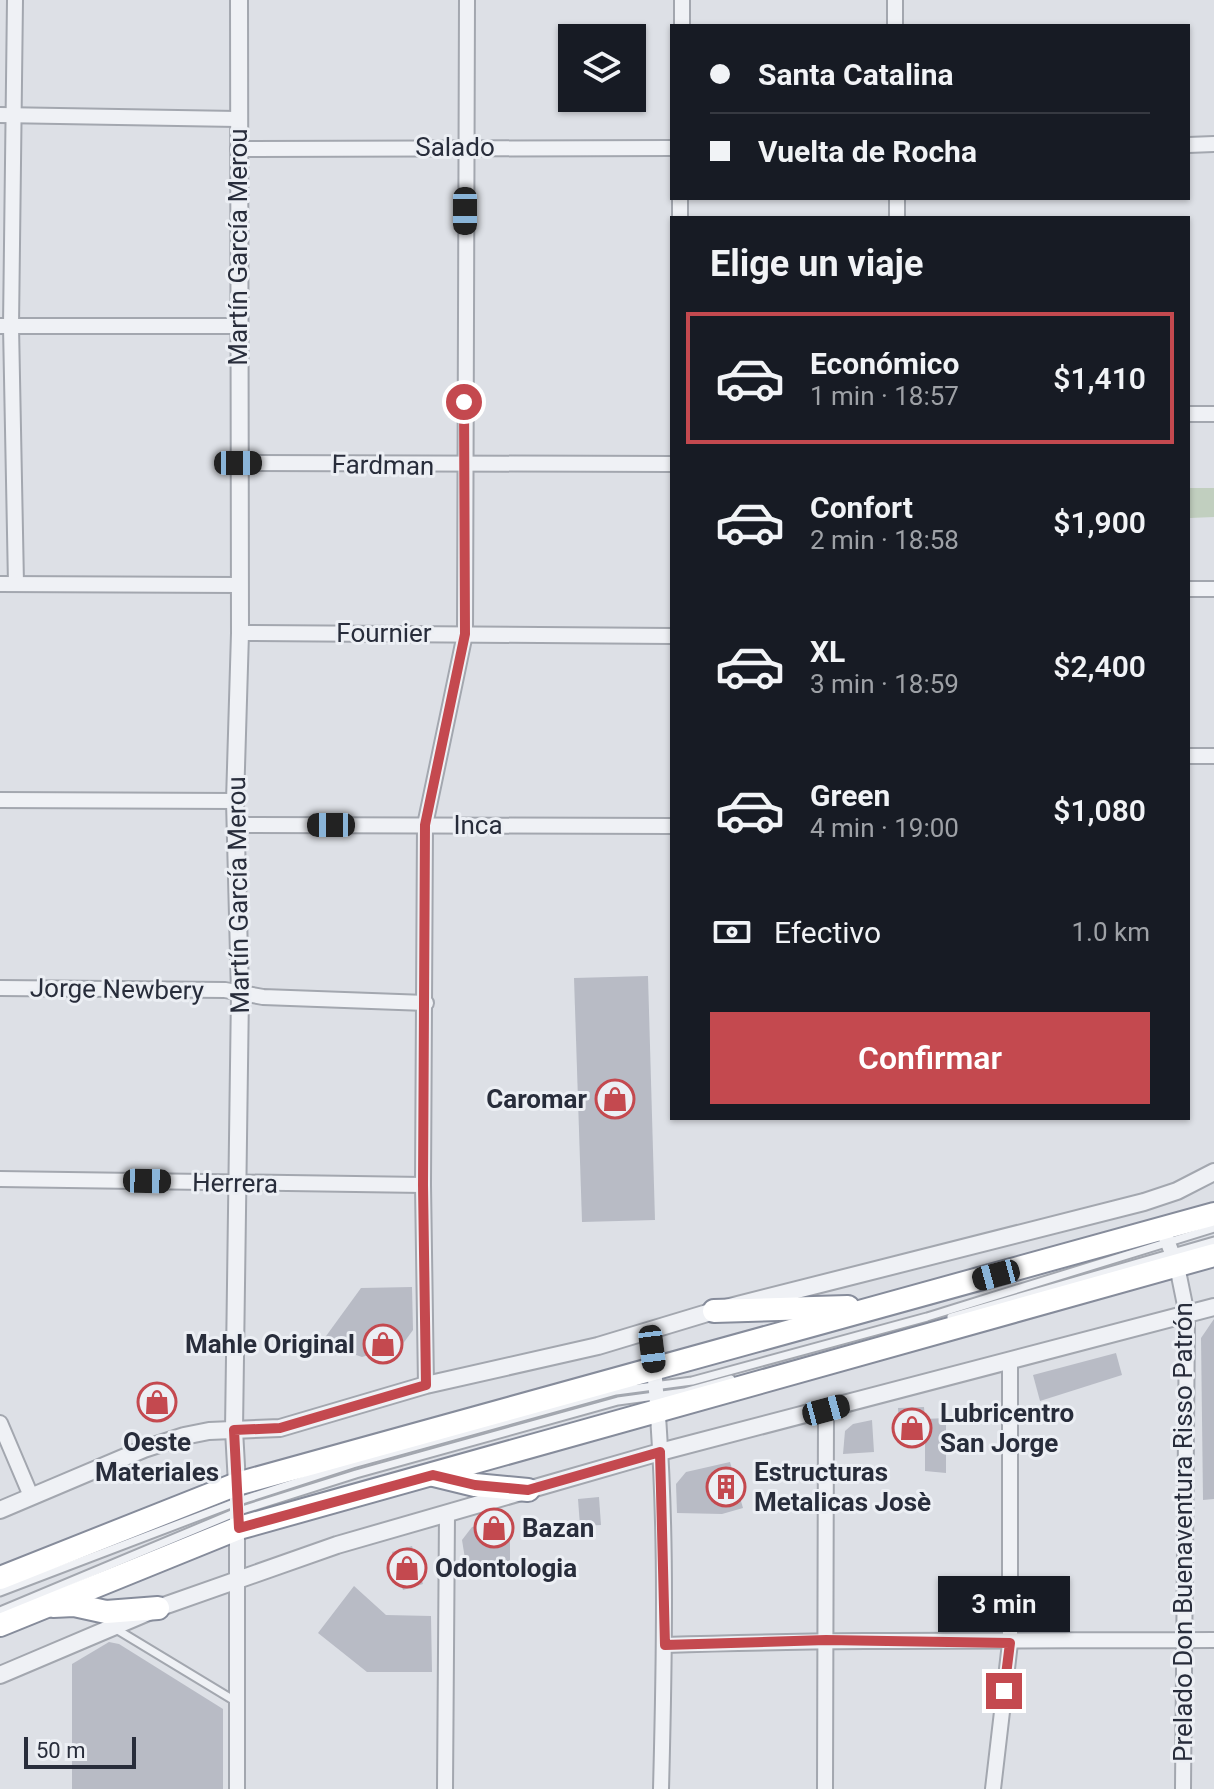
<!DOCTYPE html>
<html lang="es">
<head>
<meta charset="utf-8">
<style>
  body { margin:0; font-family:Roboto,sans-serif; background:#20242c; color:#f1f3f6; height:100vh; display:flex; flex-direction:column; font-size:30px; white-space:nowrap }
  * { box-sizing:border-box; margin:0 }
  p { font-size:26px; color:#9ea1a6 }
  .icon { flex:none; width:44px; height:44px; fill:none; stroke:currentColor; stroke-width:2; stroke-linecap:round; stroke-linejoin:round }
  .map { position:relative; flex:1; overflow:hidden }
  .drawer { position:absolute; left:670px; top:216px; width:520px; height:904px; display:flex; flex-direction:column; background:#171b24; border-radius:0px; box-shadow:0 2px 6px #0004 }
  .drawer>* { flex:none }
  .top-card { position:absolute; left:670px; top:24px; width:520px; height:176px; border-radius:0px; box-shadow:0 2px 6px #0004; display:grid; align-content:center; height:176px; padding:0 40px; background:#171b24 }
  .buttons { position:absolute; left:558px; top:24px; display:grid; gap:16px }
  .buttons a { display:grid; place-items:center; width:88px; height:88px; border-radius:0px; background:#171b24; box-shadow:0 2px 6px #0004; font-size:40px }
  .scale { position:absolute; left:24px; bottom:20px; width:112px; box-sizing:border-box; padding-left:8px; border:4px solid #282d3b; border-top:0; font-size:22px; line-height:28px; white-space:nowrap; color:#282d3b; -webkit-text-stroke:6px #eceff4; paint-order:stroke }
  .end { position:absolute; width:36px; height:36px; margin:-18px; border:10px solid #c4494f; background:#fff; box-shadow:0 0 0 4px #fff }
  .from { border-radius:50% }
  .bubble { position:absolute; height:56px; border-radius:0px; background:#171b24; box-shadow:0 2px 6px #0004; font-size:26px; font-weight:600; line-height:56px; text-align:center }
  .car { position:absolute; width:24px; height:48px; margin:-24px -12px; border-radius:10px; box-shadow:0 0 6px 2px #0007; background:linear-gradient(#222 24%,#8ab4d8 0 40%,#222 0 76%,#8ab4d8 0 86%,#222 0) }
  .top-card b { display:flex; align-items:center; gap:28px; height:76px; font-size:30px }
  .top-card b+b { border-top:2px solid #363941 }
  .top-card i { width:20px; height:20px; background:#f1f3f6 }
  ul { padding:0; list-style:none }
  li { display:flex; align-items:center; gap:24px; height:132px; margin:0 16px 12px; padding:0 24px; border:4px solid transparent; border-radius:0px }
  li div { flex:1 }
  li b { display:block; font-size:30px }
  li em { font-style:normal; font-weight:600 }
  li.current { border-color:#c4494f }
  li>.icon { width:72px; height:72px; stroke-width:1.5 }
  h2 { padding:0 40px; font-size:36px; line-height:96px }
  .pay { display:flex; align-items:center; gap:20px; height:88px; padding:0 40px; font-size:30px }
  .pay p { margin-inline-start:auto }
  .button { display:flex; gap:16px; margin-top:auto; padding:16px 40px }
  .button a { flex:1; height:92px; border-radius:0px; background:#c4494f; color:#fff; font-size:32px; font-weight:600; line-height:92px; text-align:center }
  .map>svg:first-child { display:block }
  .green { fill:#c1cfbf }
  .building { fill:#b8bbc5 }
  .lines { fill:none; stroke-linecap:round; stroke-linejoin:round }
  .service-casing { stroke:#a3a7af; stroke-width:11 }
  .minor-casing { stroke:#a3a7af; stroke-width:18 }
  .tertiary-casing { stroke:#a3a7af; stroke-width:20 }
  .trunk-casing { stroke:#868c9b; stroke-width:26 }
  .service { stroke:#eff1f5; stroke-width:7 }
  .minor { stroke:#eff1f5; stroke-width:14 }
  .tertiary { stroke:#eff1f5; stroke-width:16 }
  .trunk { stroke:#fff; stroke-width:22 }
  .route { stroke:#c4494f; stroke-width:10 }
  .labels { text-anchor:middle; dominant-baseline:central; stroke-width:6; stroke-linejoin:round; paint-order:stroke }
  .street-label { font-size:26px; fill:#282d3b; stroke:#eceff4 }
  .poi-label { font-size:26px; font-weight:bold; fill:#282d3b; stroke:#eceff4; text-anchor:start }
</style>
</head>
<body>
<div class="map">
<svg width="1214" height="1789" viewBox="0 0 1214 1789">
  <rect width="100%" height="100%" fill="#dde0e6"/>
  <polygon class="green" points="1190,488 1214,488 1214,517 1190,518"/>
  <g class="building">
    <polygon points="648,976 655,1220 582,1222 574,978"/>
    <polygon points="412,1287 413,1330 402,1345 362,1357 321,1343 361,1288"/>
    <polygon points="1214,1319 1214,1499 1203,1500 1201,1338"/>
    <polygon points="1116,1353 1122,1375 1040,1401 1033,1375"/>
    <polygon points="924,1407 925,1419 946,1418 946,1473 925,1471 925,1437 900,1440 898,1408"/>
    <polygon points="872,1420 874,1452 843,1454 845,1431 853,1424"/>
    <polygon points="730,1462 743,1508 722,1514 677,1513 676,1484 686,1472"/>
    <polygon points="599,1497 601,1525 580,1526 578,1499"/>
    <polygon points="510,1519 510,1565 466,1565 462,1540 472,1527"/>
    <polygon points="412,1546 423,1584 403,1590 392,1552"/>
    <polygon points="354,1586 386,1615 431,1616 432,1672 367,1672 318,1633"/>
    <polygon points="109,1642 119,1644 223,1709 223,1789 72,1789 72,1664"/>
  </g>
  <g class="lines">
    <g class="service-casing">
      <g id="service">
        <polyline points="951,1317 1214,1241"/>
        <polyline points="0,1592 239,1501 353,1464 616,1391 692,1381 927,1317 1214,1228"/>
        <polyline points="0,1611 239,1511 356,1474 618,1401 684,1392 731,1379"/>
        <polyline points="116,1629 235,1701"/>
      </g>
    </g>
    <g class="minor-casing">
      <g id="minor">
        <polyline points="15,0 11,326 16,584"/>
        <polyline points="895,0 895,26"/>
        <polyline points="682,26 682,0"/>
        <polyline points="0,115 237,119"/>
        <polyline points="1188,145 1214,144"/>
        <polyline points="238,149 672,148"/>
        <polyline points="897,198 897,218"/>
        <polyline points="680,218 680,198"/>
        <polyline points="0,326 237,326"/>
        <polyline points="1188,414 1214,414"/>
        <polyline points="238,463 672,464"/>
        <polyline points="0,584 239,585"/>
        <polyline points="1188,589 1214,589"/>
        <polyline points="240,633 672,636"/>
        <polyline points="1188,756 1214,756"/>
        <polyline points="0,800 235,801"/>
        <polyline points="237,825 672,826"/>
        <polyline points="0,988 225,990 263,997 426,1003"/>
        <polyline points="0,1179 423,1185"/>
        <polyline points="1163,1230 1177,1266 1187,1315 1183,1789"/>
        <path d="M650 1331C668 1482 665 1637 661 1789"/>
        <polyline points="426,1385 423,1185 425,825 465,634 467,0"/>
        <polyline points="0,1423 31,1496"/>
        <polyline points="237,1484 237,1789"/>
        <path d="M665 1645C848 1639 1031 1641 1214 1640"/>
        <polyline points="445,1789 447,1514"/>
        <polyline points="825,1789 826,1410"/>
        <polyline points="993,1789 1010,1643 1010,1362"/>
      </g>
    </g>
    <g class="tertiary-casing">
      <g id="tertiary">
        <polyline points="237,1484 234,1430 240,993 235,801 240,633 239,0"/>
        <polyline points="0,1510 144,1449 184,1436 209,1431 280,1428 426,1385 598,1346 714,1311 1144,1202 1177,1191 1214,1172"/>
        <polyline points="0,1675 158,1608 337,1545 660,1452 1214,1307"/>
      </g>
    </g>
    <g class="trunk-casing">
      <g id="trunk">
        <polyline points="714,1311 848,1307"/>
        <polyline points="434,1475 475,1485 528,1490"/>
        <polyline points="0,1578 237,1484 1214,1214"/>
        <polyline points="53,1606 74,1605 106,1612 158,1608"/>
        <polyline points="0,1625 239,1528 1214,1255"/>
      </g>
    </g>
    <use href="#service" class="service"/>
    <use href="#minor" class="minor"/>
    <use href="#tertiary" class="tertiary"/>
    <use href="#trunk" class="trunk"/>
  </g>
  <g class="lines">
    <polyline class="route" points="464,402 465,634 425,825 423,1185 426,1385 280,1428 234,1430 239,1528 433,1475 475,1485 528,1490 660,1452 665,1645 826,1640 1010,1643 1004,1691"/>
  </g>
  <defs>
    <g id="shop-ring" transform="scale(2)"><circle r="9.5" fill="#eceff4" stroke="#c4494f" stroke-width="1.5"/><path d="M-5-2.5h2.3a2.7 3.5 0 0 1 5.4 0H5L5.5 6h-11ZM-1.5-2.5h3a1.5 2.3 0 0 0-3 0Z" fill="#c4494f"/></g>
    <g id="building-ring" transform="scale(2)"><circle r="9.5" fill="#eceff4" stroke="#c4494f" stroke-width="1.5"/><path d="M-4-6H4V6H1V3H-1V6H-4ZM-2.5-4.3h1.7v1.8h-1.7ZM.8-4.3h1.7v1.8H.8ZM-2.5-1h1.7V.8h-1.7ZM.8-1h1.7V.8H.8Z" fill="#c4494f"/></g>
  </defs>
  <g fill-rule="evenodd">
    <use href="#shop-ring" x="615" y="1099"/>
    <use href="#shop-ring" x="383" y="1344"/>
    <use href="#shop-ring" x="157" y="1402"/>
    <use href="#shop-ring" x="912" y="1428"/>
    <use href="#building-ring" x="726" y="1487"/>
    <use href="#shop-ring" x="494" y="1528"/>
    <use href="#shop-ring" x="407" y="1568"/>
  </g>
  <g class="labels">
    <g class="street-label">
      <text x="455" y="147">Salado</text>
      <text transform="translate(238 247) rotate(-90)">Martín García Merou</text>
      <text transform="translate(383 465) rotate(1)">Fardman</text>
      <text x="384" y="633">Fournier</text>
      <text x="478" y="825">Inca</text>
      <text transform="translate(238 895) rotate(-91)">Martín García Merou</text>
      <text transform="translate(117 989) rotate(1)">Jorge Newbery</text>
      <text transform="translate(235 1183) rotate(1)">Herrera</text>
      <text transform="translate(1183 1532) rotate(-90)">Prelado Don Buenaventura Risso Patrón</text>
    </g>
    <g class="poi-label">
      <text x="587" y="1099" text-anchor="end">Caromar</text>
      <text x="355" y="1344" text-anchor="end">Mahle Original</text>
      <text x="940" y="1413">Lubricentro<tspan x="940" dy="30">San Jorge</tspan></text>
      <text x="157" y="1442" text-anchor="middle">Oeste<tspan x="157" dy="30">Materiales</tspan></text>
      <text x="754" y="1472">Estructuras<tspan x="754" dy="30">Metalicas Josè</tspan></text>
      <text x="522" y="1528">Bazan</text>
      <text x="435" y="1568">Odontologia</text>
    </g>
  </g>
</svg>
<div class="buttons">
<a><svg class="icon" aria-label="layers" viewBox="0 0 24 24"><path d="M12 4l9 5-9 5-9-5zM3 14l9 5 9-5"/></svg></a>
</div>
<div class="scale">50 m</div>
<i class="end from" style="left:464px;top:402px"></i>
<i class="end" style="left:1004px;top:1691px"></i>
<div class="bubble" style="left:938px;top:1576px;width:132px">3 min</div>
<i class="car" style="left:465px;top:211px;rotate:180deg"></i>
<i class="car" style="left:238px;top:463px;rotate:90deg"></i>
<i class="car" style="left:331px;top:825px;rotate:270deg"></i>
<i class="car" style="left:147px;top:1181px;rotate:91deg"></i>
<i class="car" style="left:996px;top:1275px;rotate:255deg"></i>
<i class="car" style="left:652px;top:1349px;rotate:173deg"></i>
<i class="car" style="left:826px;top:1410px;rotate:75deg"></i>
<div class="top-card">
<b><i class="from"></i>Santa Catalina</b>
<b><i></i>Vuelta de Rocha</b>
</div>
<section class="drawer">
<h2>Elige un viaje</h2>
<ul>
<li class="current"><svg class="icon" aria-label="car" viewBox="0 0 24 24"><path d="M5 17H2v-5l4-1 3-4h7l3 4 3 1v5h-3M9 17h6M6 11h13"/><circle cx="7" cy="17" r="2"/><circle cx="17" cy="17" r="2"/></svg><div><b>Económico</b><p>1 min · 18:57</p></div><em>$1,410</em></li>
<li><svg class="icon" aria-label="car" viewBox="0 0 24 24"><path d="M5 17H2v-5l4-1 3-4h7l3 4 3 1v5h-3M9 17h6M6 11h13"/><circle cx="7" cy="17" r="2"/><circle cx="17" cy="17" r="2"/></svg><div><b>Confort</b><p>2 min · 18:58</p></div><em>$1,900</em></li>
<li><svg class="icon" aria-label="car" viewBox="0 0 24 24"><path d="M5 17H2v-5l4-1 3-4h7l3 4 3 1v5h-3M9 17h6M6 11h13"/><circle cx="7" cy="17" r="2"/><circle cx="17" cy="17" r="2"/></svg><div><b>XL</b><p>3 min · 18:59</p></div><em>$2,400</em></li>
<li><svg class="icon" aria-label="car" viewBox="0 0 24 24"><path d="M5 17H2v-5l4-1 3-4h7l3 4 3 1v5h-3M9 17h6M6 11h13"/><circle cx="7" cy="17" r="2"/><circle cx="17" cy="17" r="2"/></svg><div><b>Green</b><p>4 min · 19:00</p></div><em>$1,080</em></li>
</ul>
<div class="pay"><svg class="icon" aria-label="cash" viewBox="0 0 24 24"><path d="M3 7h18v10H3z"/><circle cx="12" cy="12" r="2"/></svg>Efectivo<p>1.0 km</p></div>
<div class="button"><a>Confirmar</a></div>
</section>
</div>
</body>
</html>
